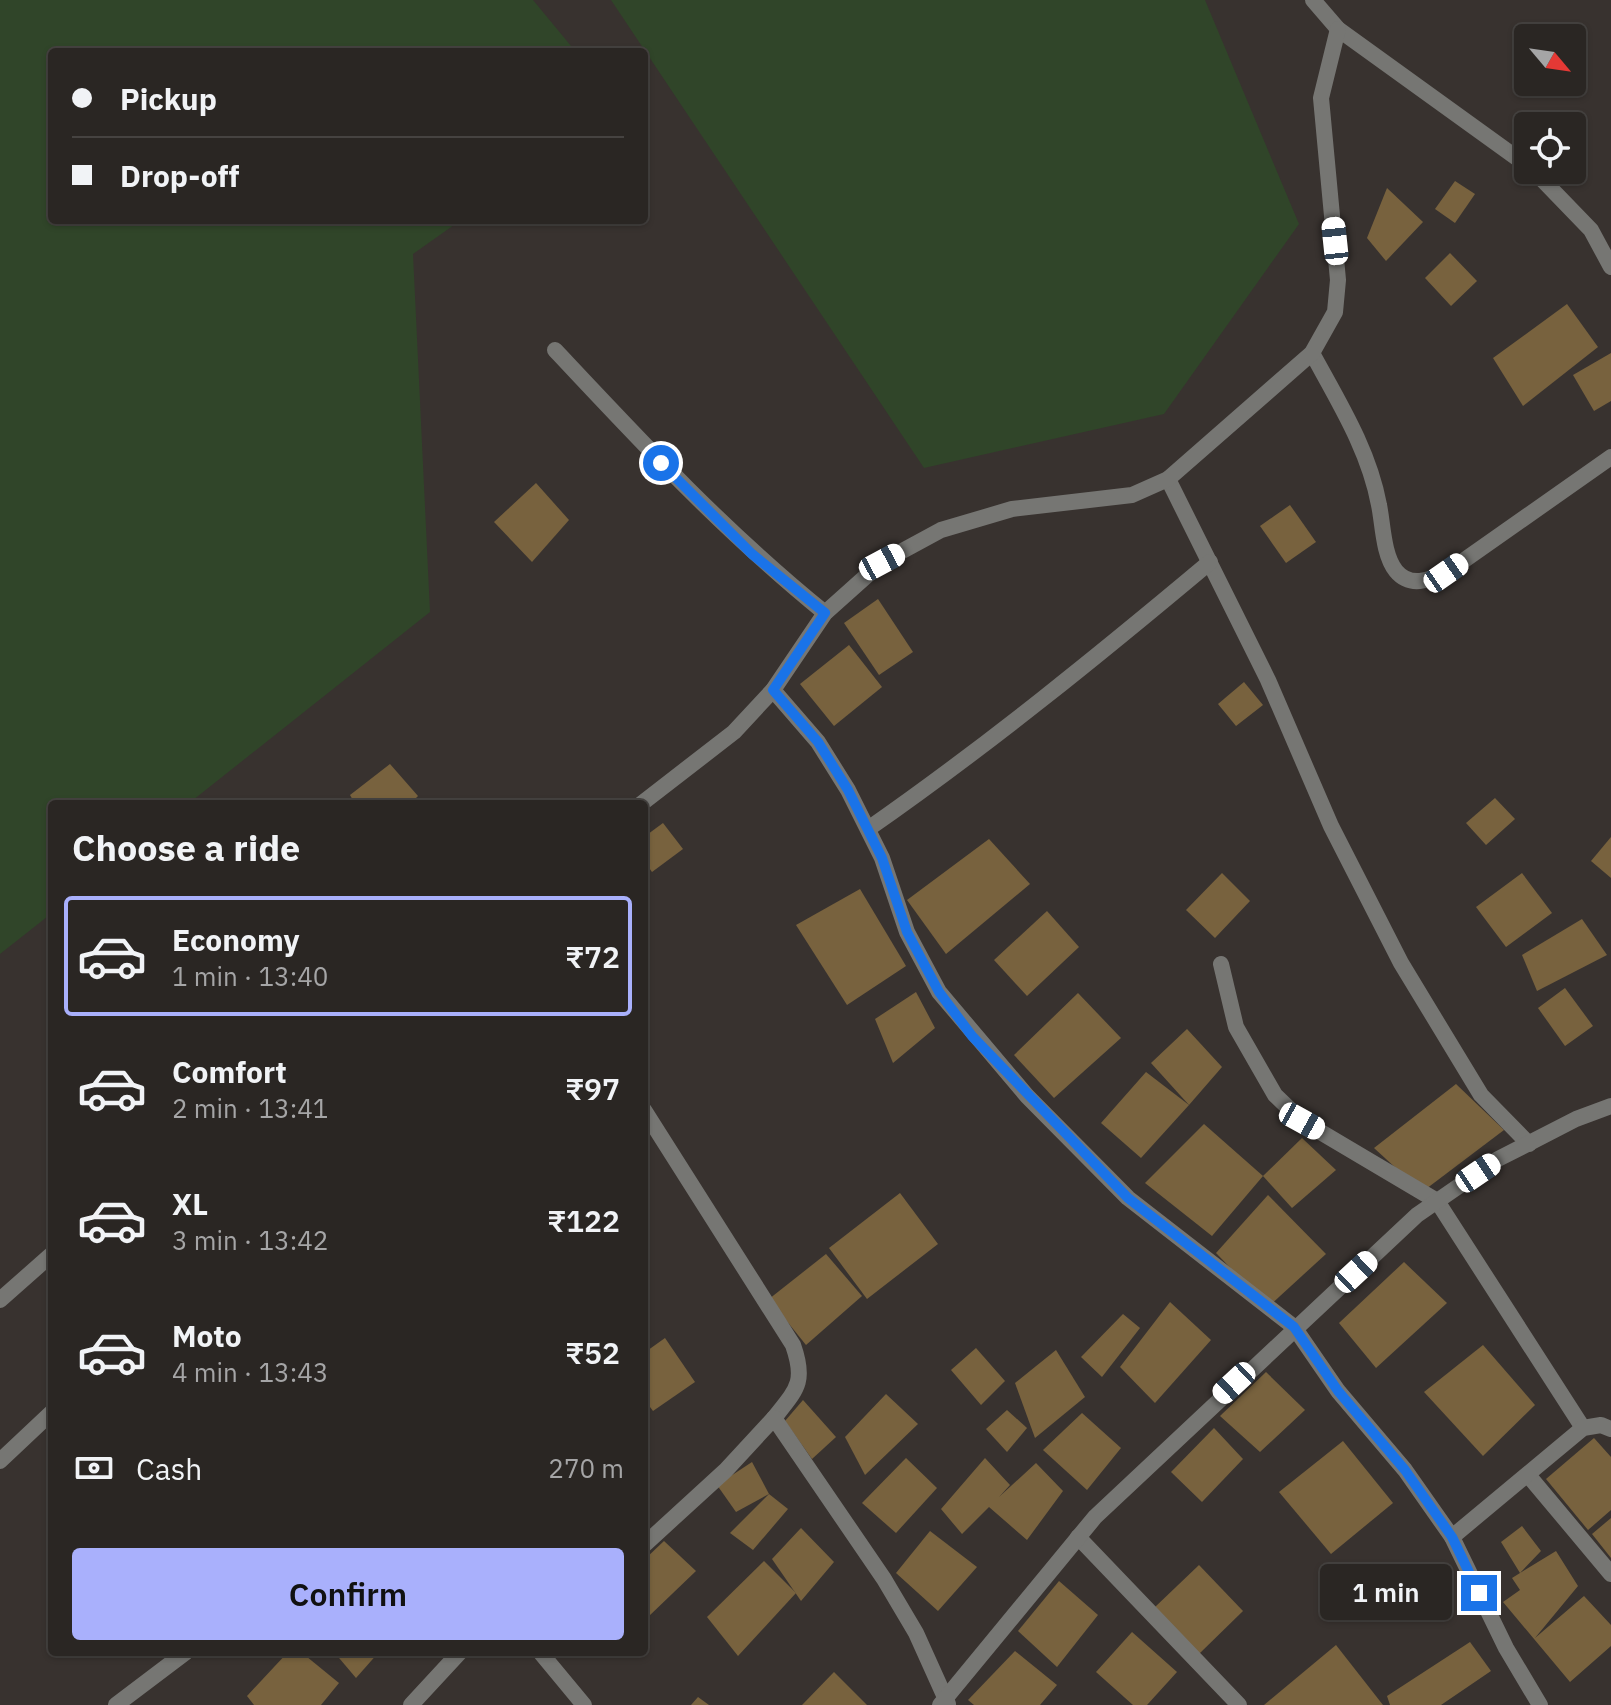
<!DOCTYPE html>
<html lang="en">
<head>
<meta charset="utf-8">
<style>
  body { margin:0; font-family:"IBM Plex Sans",sans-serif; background:#363230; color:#f1f3f6; height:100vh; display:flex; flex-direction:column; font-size:30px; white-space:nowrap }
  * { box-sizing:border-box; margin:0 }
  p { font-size:26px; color:#a5a5a6 }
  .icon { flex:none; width:44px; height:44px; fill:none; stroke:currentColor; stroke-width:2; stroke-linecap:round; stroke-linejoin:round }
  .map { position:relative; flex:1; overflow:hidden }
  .sheet { position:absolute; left:48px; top:800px; width:600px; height:856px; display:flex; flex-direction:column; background:#2a2623; border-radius:8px; box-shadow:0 2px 6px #0004,0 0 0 2px #464341 }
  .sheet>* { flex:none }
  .top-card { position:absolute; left:48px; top:48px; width:600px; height:176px; border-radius:8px; box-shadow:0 2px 6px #0004,0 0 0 2px #464341; display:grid; align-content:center; height:176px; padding:0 24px; background:#2a2623 }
  .needle { width:52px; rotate:119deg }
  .buttons { position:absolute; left:1514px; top:24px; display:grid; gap:16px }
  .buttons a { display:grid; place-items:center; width:72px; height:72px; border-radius:8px; background:#2a2623; box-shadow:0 2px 6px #0004,0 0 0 2px #464341; font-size:40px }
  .end { position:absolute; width:36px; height:36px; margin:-18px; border:10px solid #1a73e8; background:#fff; box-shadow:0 0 0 4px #fff }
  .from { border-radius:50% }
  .bubble { position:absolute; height:56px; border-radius:8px; background:#2a2623; box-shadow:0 2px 6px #0004,0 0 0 2px #464341; font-size:26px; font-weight:600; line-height:56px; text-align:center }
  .car { position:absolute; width:24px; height:48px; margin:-24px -12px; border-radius:10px; box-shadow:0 0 6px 2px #0007; background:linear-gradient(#fff 24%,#345 0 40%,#fff 0 76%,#345 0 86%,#fff 0) }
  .top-card b { display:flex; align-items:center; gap:28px; height:76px; font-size:30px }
  .top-card b+b { border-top:2px solid #464341 }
  .top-card i { width:20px; height:20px; background:#f1f3f6 }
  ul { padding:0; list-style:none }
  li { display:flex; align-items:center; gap:24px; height:120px; margin:0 16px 12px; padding:0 8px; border:4px solid transparent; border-radius:8px }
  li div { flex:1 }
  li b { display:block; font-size:30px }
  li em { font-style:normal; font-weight:600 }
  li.active { border-color:#a9b0fc }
  li>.icon { width:72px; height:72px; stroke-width:1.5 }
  h2 { padding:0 24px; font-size:36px; line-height:96px }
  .pay { display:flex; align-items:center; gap:20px; height:88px; padding:0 24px; font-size:30px }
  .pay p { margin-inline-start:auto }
  .button { display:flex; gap:16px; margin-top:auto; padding:16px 24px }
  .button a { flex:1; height:92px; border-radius:8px; background:#a9b0fc; color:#111; font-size:32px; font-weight:600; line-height:92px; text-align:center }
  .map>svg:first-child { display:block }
  .green { fill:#304529 }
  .building { fill:#78623e }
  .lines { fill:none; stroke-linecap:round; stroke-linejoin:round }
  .minor { stroke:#767673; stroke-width:16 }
  .route { stroke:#1a73e8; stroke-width:10 }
</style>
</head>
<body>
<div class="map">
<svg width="1611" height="1705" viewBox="0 0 1611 1705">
  <rect width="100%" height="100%" fill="#38322f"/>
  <g class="green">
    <polygon points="0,0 533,0 576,52 52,52 52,220 461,220 413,254 430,612 188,804 52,804 52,913 0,954"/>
    <polygon points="611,0 1205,0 1299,224 1164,414 924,468"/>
  </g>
  <g class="building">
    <polygon points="1455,181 1475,194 1455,223 1435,209"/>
    <polygon points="1387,188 1423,222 1386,261 1367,238"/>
    <polygon points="1450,253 1477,281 1451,306 1425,278"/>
    <polygon points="1567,304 1598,347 1523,406 1493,358"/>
    <polygon points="1611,353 1611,401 1594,411 1573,375"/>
    <polygon points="536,483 569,520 532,562 494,522"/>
    <polygon points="1290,505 1316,542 1286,563 1260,526"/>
    <polygon points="878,599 913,652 879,675 844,623"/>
    <polygon points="849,645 882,687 834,726 800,684"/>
    <polygon points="1244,682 1263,705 1236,726 1218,704"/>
    <polygon points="390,764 418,796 410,804 355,804 350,795"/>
    <polygon points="1495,798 1515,819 1486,845 1466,823"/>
    <polygon points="663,823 683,849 652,872 644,861 644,837"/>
    <polygon points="1611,837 1611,878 1591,861"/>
    <polygon points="989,839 1030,884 946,954 907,900"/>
    <polygon points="1222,873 1250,901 1215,938 1186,910"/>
    <polygon points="1522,873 1552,913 1506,947 1476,907"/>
    <polygon points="860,889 906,966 847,1005 796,925"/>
    <polygon points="1047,911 1079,947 1027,996 994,960"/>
    <polygon points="1582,919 1607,955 1537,991 1522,955"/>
    <polygon points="1565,988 1593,1026 1565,1046 1538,1008"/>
    <polygon points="916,992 935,1028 893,1063 875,1019"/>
    <polygon points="1078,993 1121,1038 1054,1098 1014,1055"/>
    <polygon points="1187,1029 1222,1067 1189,1105 1151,1063"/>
    <polygon points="1146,1072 1189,1105 1141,1158 1101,1123"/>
    <polygon points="1456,1084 1504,1130 1422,1192 1374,1148"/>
    <polygon points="1204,1124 1263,1176 1212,1236 1145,1183"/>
    <polygon points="1302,1138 1336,1170 1292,1208 1263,1176"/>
    <polygon points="900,1193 938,1244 867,1299 829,1248"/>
    <polygon points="1268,1195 1326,1254 1268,1307 1216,1253"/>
    <polygon points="826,1254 862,1296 806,1345 769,1299"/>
    <polygon points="1404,1262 1447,1303 1376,1368 1339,1323"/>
    <polygon points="1170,1302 1211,1340 1155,1403 1120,1367"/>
    <polygon points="1123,1314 1140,1328 1102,1377 1081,1357"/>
    <polygon points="665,1338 695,1382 653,1411 644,1399 644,1353"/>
    <polygon points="1483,1345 1535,1405 1483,1456 1424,1392"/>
    <polygon points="976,1348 1005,1381 981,1405 951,1370"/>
    <polygon points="1056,1350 1085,1397 1035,1438 1015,1383"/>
    <polygon points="1266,1372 1305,1410 1260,1452 1220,1416"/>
    <polygon points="886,1394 918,1424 865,1475 845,1437"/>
    <polygon points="803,1400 836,1437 812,1459 785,1421"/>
    <polygon points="1007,1410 1027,1428 1007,1452 986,1429"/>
    <polygon points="1082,1413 1121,1448 1087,1490 1043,1450"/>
    <polygon points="1214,1428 1243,1459 1202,1502 1171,1472"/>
    <polygon points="1594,1438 1611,1457 1611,1510 1588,1530 1546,1479"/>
    <polygon points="1343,1441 1393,1503 1331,1554 1279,1492"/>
    <polygon points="906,1458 937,1488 896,1533 862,1503"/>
    <polygon points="985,1458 1010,1485 999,1497 1036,1463 1063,1491 1027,1540 989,1507 962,1534 941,1509"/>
    <polygon points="752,1462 769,1494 736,1512 717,1485"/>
    <polygon points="769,1494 788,1509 753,1550 730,1533"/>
    <polygon points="1611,1518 1611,1558 1592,1534"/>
    <polygon points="1522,1526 1541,1551 1520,1573 1556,1551 1578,1586 1535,1638 1584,1596 1611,1625 1611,1646 1570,1682 1503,1602 1520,1590 1512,1578 1520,1573 1501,1542"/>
    <polygon points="801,1528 834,1562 801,1601 772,1559"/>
    <polygon points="930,1531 977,1567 938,1611 896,1573"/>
    <polygon points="664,1541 696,1571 648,1617 644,1613 644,1560"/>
    <polygon points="764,1561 796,1593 738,1656 707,1617"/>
    <polygon points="1199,1565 1243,1611 1199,1654 1154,1608"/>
    <polygon points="1059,1581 1098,1615 1057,1667 1018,1631"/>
    <polygon points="1132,1632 1177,1672 1147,1705 1133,1705 1096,1672"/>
    <polygon points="1470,1642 1491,1671 1441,1705 1390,1705 1387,1696"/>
    <polygon points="1336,1645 1383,1705 1264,1705"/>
    <polygon points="1015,1651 1057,1685 1040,1705 974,1705 968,1700"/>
    <polygon points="288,1652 301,1652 339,1683 321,1705 254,1705 247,1696"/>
    <polygon points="334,1652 379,1652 356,1678"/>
    <polygon points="834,1672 867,1705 802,1705"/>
    <polygon points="698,1697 709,1705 691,1705"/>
  </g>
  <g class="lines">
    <g class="minor">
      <polyline points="1313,0 1338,29 1528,166"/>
      <polyline points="1533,170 1591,230 1611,267"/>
      <path d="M555 350C643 444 725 532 825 613"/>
      <path d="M1312 353C1338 401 1369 450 1379 505 1383 524 1383 555 1396 571 1410 588 1429 580 1446 573L1611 457"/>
      <polyline points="1168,479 1268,680 1331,826 1401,963 1481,1095 1529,1144"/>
      <polyline points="773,690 818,742 848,790 882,858 907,932 939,992 1027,1096 1128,1198 1294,1327 1338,1391 1405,1470 1452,1537 1506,1648 1540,1705"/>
      <polyline points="641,804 734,732 773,690 825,613 882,562 941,530 1012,509 1132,495 1168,479 1312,353 1335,312 1338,280 1321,98 1338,29"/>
      <path d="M868 829C987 746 1099 655 1210 562"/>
      <polyline points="1221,964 1236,1027 1275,1095 1302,1121 1437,1201 1583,1428"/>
      <path d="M644 1110 793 1345C806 1382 797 1389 774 1418"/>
      <polyline points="0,1300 52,1254"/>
      <polyline points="0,1461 52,1412"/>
      <polyline points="1528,1475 1611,1574"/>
      <polyline points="1078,1537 1239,1705"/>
      <polyline points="1452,1537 1583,1428 1601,1425 1611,1429"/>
      <polyline points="644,1545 726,1470 774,1418 884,1579 916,1633 948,1704"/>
      <polyline points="540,1652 584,1705"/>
      <polyline points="116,1705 186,1652"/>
      <polyline points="411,1705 460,1652"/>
      <polyline points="940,1705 1095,1517 1417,1215 1498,1159 1576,1119 1611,1106"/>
    </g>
  </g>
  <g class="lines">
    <polyline class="route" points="661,463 752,554 825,613 773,690 818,742 848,790 882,858 907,932 939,992 972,1036 1128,1198 1294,1327 1338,1391 1405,1470 1452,1537 1479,1593"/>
  </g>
</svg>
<div class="buttons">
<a><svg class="needle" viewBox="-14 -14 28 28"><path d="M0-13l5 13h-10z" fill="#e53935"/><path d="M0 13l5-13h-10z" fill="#a5a5a6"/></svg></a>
<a><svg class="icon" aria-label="locate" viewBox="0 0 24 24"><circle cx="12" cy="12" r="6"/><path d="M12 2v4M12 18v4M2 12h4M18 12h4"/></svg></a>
</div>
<i class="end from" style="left:661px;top:463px"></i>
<i class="end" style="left:1479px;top:1593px"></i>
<div class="bubble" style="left:1320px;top:1564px;width:132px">1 min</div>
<i class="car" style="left:1335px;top:241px;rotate:354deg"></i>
<i class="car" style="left:882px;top:562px;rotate:62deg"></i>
<i class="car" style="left:1446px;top:573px;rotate:55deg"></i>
<i class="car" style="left:1302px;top:1121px;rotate:119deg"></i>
<i class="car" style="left:1478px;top:1173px;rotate:56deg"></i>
<i class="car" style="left:1356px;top:1272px;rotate:47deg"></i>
<i class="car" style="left:1234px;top:1383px;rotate:227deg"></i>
<div class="top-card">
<b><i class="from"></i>Pickup</b>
<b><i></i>Drop-off</b>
</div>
<section class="sheet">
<h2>Choose a ride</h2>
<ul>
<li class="active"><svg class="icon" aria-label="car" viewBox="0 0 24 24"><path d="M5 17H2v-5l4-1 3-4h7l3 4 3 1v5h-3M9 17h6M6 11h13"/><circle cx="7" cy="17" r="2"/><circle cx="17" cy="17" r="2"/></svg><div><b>Economy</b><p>1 min · 13:40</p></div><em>₹72</em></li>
<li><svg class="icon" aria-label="car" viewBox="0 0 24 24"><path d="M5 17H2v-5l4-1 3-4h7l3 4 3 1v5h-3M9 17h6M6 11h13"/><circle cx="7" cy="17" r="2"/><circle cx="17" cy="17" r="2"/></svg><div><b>Comfort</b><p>2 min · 13:41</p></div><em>₹97</em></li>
<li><svg class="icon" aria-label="car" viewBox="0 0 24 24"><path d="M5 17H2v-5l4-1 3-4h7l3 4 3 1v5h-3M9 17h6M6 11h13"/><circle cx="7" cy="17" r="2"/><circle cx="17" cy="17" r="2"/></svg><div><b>XL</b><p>3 min · 13:42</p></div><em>₹122</em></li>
<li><svg class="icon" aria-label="car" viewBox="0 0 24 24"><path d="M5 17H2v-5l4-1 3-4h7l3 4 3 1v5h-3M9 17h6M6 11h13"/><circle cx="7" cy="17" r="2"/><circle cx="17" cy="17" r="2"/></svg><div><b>Moto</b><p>4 min · 13:43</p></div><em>₹52</em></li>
</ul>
<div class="pay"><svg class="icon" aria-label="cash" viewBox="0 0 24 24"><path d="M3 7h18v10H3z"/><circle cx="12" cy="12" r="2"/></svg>Cash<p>270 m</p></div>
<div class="button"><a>Confirm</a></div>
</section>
</div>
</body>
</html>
